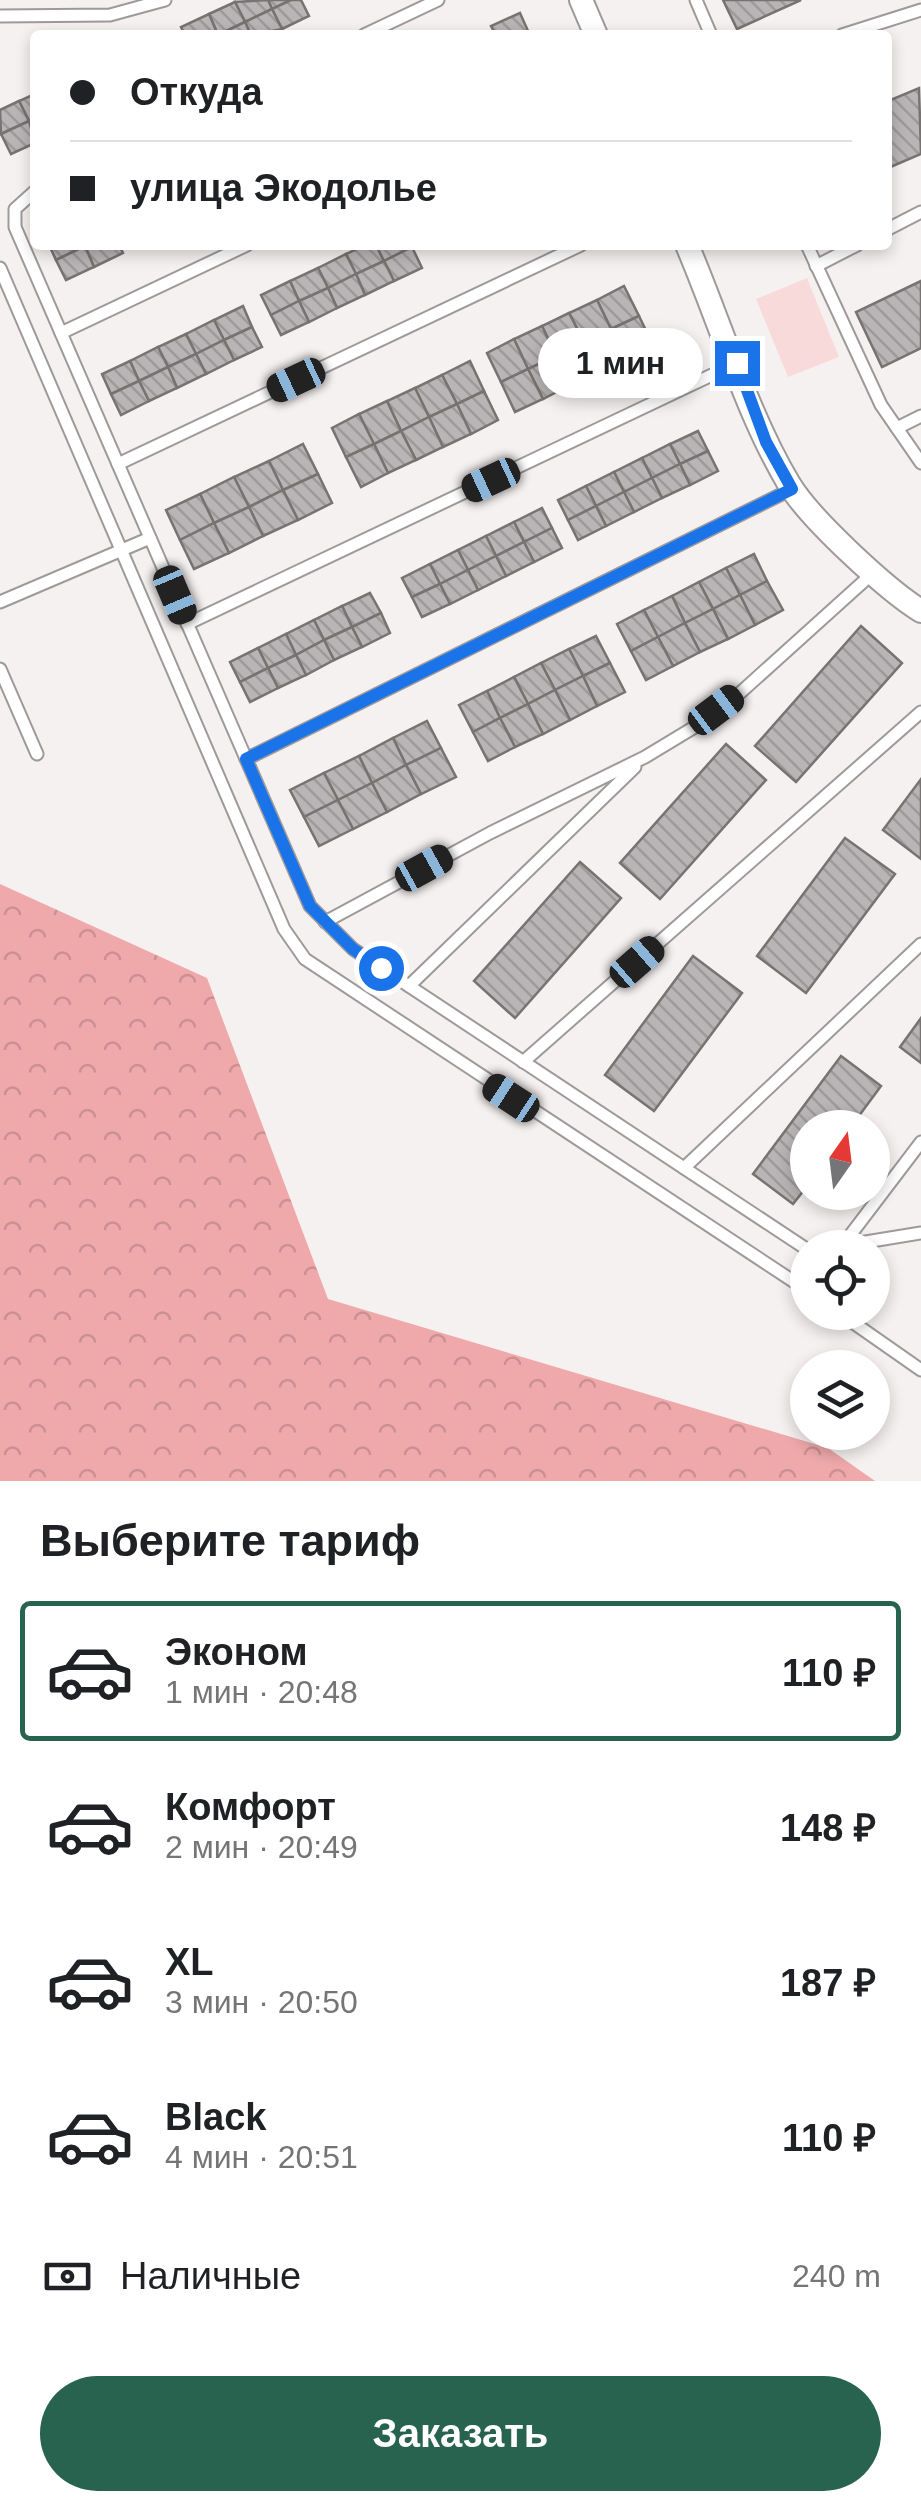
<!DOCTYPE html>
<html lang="ru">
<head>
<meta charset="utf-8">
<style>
  body { margin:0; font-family:Helvetica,sans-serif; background:#f6f6f6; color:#202124; height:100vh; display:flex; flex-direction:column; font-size:38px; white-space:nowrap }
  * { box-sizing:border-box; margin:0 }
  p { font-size:32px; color:#757577 }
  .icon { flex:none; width:55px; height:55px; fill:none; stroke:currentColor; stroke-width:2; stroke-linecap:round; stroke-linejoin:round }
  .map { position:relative; height:1481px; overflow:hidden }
  .sheet { display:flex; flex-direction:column; background:#fff; flex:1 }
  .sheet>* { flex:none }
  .banner { position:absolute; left:30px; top:30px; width:862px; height:220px; border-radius:10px; box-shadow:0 5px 15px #0003; display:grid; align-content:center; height:220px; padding:0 40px; background:#fff }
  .needle { width:65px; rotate:14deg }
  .controls { position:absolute; left:790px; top:1110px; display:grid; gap:20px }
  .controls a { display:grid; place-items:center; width:100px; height:100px; border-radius:50%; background:#fff; box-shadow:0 5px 15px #0003; font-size:50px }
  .end { position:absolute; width:45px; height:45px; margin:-22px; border:12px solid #1a73e8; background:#fff; box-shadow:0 0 0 5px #fff }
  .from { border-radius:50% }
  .bubble { position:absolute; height:70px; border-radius:35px; background:#fff; box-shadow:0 5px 15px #0003; font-size:32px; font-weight:600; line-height:70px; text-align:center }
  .car { position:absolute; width:30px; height:60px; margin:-30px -15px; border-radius:12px; box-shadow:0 0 8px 2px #0007; background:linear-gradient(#222 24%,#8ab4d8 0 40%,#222 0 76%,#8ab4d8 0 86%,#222 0) }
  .banner b { display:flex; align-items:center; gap:35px; height:95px; font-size:38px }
  .banner b+b { border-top:2px solid #e0e0e0 }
  .banner i { width:25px; height:25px; background:#202124 }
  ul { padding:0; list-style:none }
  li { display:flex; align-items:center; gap:30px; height:140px; margin:0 20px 15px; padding:0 20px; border:5px solid transparent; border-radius:10px }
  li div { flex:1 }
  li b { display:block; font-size:38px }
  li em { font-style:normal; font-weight:600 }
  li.on { border-color:#27634e }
  li>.icon { width:90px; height:90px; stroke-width:1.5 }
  h2 { padding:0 40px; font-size:45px; line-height:120px }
  .pay { display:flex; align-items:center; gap:25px; height:110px; padding:0 40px; font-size:38px }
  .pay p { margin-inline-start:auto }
  .action { display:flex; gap:20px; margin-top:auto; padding:20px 40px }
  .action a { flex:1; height:115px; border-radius:60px; background:#27634e; color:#fff; font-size:40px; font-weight:600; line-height:115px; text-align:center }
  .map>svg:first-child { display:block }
  .forest { fill:url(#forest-crowns) }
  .garden { fill:#f9dada }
  .building { fill:url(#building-back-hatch); stroke:#777373; stroke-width:2.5 }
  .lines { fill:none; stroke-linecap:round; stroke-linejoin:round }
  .service-casing { stroke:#9e9a9a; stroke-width:15 }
  .minor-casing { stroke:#9e9a9a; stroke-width:26 }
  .service { stroke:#fff; stroke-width:11 }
  .minor { stroke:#fff; stroke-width:22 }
  .route { stroke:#1a73e8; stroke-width:12 }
</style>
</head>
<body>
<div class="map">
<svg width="921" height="1481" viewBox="0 0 921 1481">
  <defs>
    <pattern id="forest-crowns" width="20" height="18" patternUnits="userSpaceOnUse" patternTransform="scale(2.5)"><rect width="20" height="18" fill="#efa9ab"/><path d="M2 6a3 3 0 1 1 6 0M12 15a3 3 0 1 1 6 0" fill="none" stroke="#cc9092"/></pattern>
    <pattern id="building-back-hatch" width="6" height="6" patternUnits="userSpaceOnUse" patternTransform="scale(2.5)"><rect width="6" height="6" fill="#b9b4b5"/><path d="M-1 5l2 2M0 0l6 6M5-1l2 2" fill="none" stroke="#9e9a9a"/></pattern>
  </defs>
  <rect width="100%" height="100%" fill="#f6f1f1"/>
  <polygon class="forest" points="0,884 207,978 328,1299 828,1448 875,1481 0,1481"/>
  <polygon class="garden" points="807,278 839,357 788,377 756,299"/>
  <g class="building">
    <polygon points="268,0 291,0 272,9"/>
    <polygon points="268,0 272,9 245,22 235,2"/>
    <polygon points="291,0 301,0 309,16 282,29 272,9"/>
    <polygon points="723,0 801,0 737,29"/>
    <polygon points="235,2 245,22 218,35 209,14"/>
    <polygon points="272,9 282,29 251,35 245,22"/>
    <polygon points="520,13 529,33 496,35 491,26"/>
    <polygon points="209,14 218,35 185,35 181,27"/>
    <polygon points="245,22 251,35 218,35"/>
    <polygon points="919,88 921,154 888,168 888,101"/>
    <polygon points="35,94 35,118 29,121 19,101"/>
    <polygon points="19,101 29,121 1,134 0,110"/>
    <polygon points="29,121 35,143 11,154 1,134"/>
    <polygon points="49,245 84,245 85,246 56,260"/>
    <polygon points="119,245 123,253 94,267 85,246"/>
    <polygon points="365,245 376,245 384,261 356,274 346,254"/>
    <polygon points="376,245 411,245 412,247 384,261"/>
    <polygon points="85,246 94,267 66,280 56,260"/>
    <polygon points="412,247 422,268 394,281 384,261"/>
    <polygon points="346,254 356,274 328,288 318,268"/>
    <polygon points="384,261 394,281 365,295 356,274"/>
    <polygon points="318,268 328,288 299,301 290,281"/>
    <polygon points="356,274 365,295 337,308 328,288"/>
    <polygon points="290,281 299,301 271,315 261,295"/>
    <polygon points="921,281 921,348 882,367 856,312"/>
    <polygon points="624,286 639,316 611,329 597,300"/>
    <polygon points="328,288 337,308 309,322 299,301"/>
    <polygon points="597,300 611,329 584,342 569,313"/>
    <polygon points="299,301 309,322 281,335 271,315"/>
    <polygon points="243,306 252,327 224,340 214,320"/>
    <polygon points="569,313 584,342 556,356 542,326"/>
    <polygon points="639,316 653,345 626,359 611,329"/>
    <polygon points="214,320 224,340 196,354 186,334"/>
    <polygon points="542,326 556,356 528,369 514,339"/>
    <polygon points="252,327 262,347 234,360 224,340"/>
    <polygon points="611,329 626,359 598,372 584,342"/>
    <polygon points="186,334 196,354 168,367 158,347"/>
    <polygon points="514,339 528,369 501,382 487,353"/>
    <polygon points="224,340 234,360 206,374 196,354"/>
    <polygon points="584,342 598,372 570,385 556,356"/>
    <polygon points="158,347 168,367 139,381 130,361"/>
    <polygon points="196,354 206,374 177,388 168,367"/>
    <polygon points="556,356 570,385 543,399 528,369"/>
    <polygon points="130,361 139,381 111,394 102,374"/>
    <polygon points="470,361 484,391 457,404 442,375"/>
    <polygon points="168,367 177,388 149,401 139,381"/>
    <polygon points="528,369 543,399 515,412 501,382"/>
    <polygon points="442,375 457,404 429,417 415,388"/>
    <polygon points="139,381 149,401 121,415 111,394"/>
    <polygon points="415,388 429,417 401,431 387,401"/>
    <polygon points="484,391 498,420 471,434 457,404"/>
    <polygon points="387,401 401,431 374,444 359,414"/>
    <polygon points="457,404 471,434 443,447 429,417"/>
    <polygon points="359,414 374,444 346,457 332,428"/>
    <polygon points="429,417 443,447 416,460 401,431"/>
    <polygon points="401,431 416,460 388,473 374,444"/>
    <polygon points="698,431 708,451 680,464 670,444"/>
    <polygon points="303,444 318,474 283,490 269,461"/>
    <polygon points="374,444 388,473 361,487 346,457"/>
    <polygon points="670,444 680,464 652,478 642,458"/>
    <polygon points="708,451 718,471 690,485 680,464"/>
    <polygon points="642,458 652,478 624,492 614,472"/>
    <polygon points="269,461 283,490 249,507 234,477"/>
    <polygon points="680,464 690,485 662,498 652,478"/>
    <polygon points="614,472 624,492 596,506 586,486"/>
    <polygon points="318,474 332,503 298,520 283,490"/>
    <polygon points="234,477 249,507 214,523 200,494"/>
    <polygon points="652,478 662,498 634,512 624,492"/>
    <polygon points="586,486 596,506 568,520 558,500"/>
    <polygon points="283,490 298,520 263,536 249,507"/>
    <polygon points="624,492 634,512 606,526 596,506"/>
    <polygon points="200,494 214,523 180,540 166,510"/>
    <polygon points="596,506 606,526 578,540 568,520"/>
    <polygon points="249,507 263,536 229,553 214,523"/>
    <polygon points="542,508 552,528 524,542 514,522"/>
    <polygon points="514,522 524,542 496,556 486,536"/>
    <polygon points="214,523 229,553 194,569 180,540"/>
    <polygon points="552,528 562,548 534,562 524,542"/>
    <polygon points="486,536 496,556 468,570 458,550"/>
    <polygon points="524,542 534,562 506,576 496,556"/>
    <polygon points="458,550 468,570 440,584 430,564"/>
    <polygon points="754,554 767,581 740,595 726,568"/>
    <polygon points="496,556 506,576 478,590 468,570"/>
    <polygon points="430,564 440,584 412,597 402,578"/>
    <polygon points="726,568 740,595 713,609 699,582"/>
    <polygon points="468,570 478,590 450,604 440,584"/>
    <polygon points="767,581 783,610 755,625 740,595"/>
    <polygon points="699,582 713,609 685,623 672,596"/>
    <polygon points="440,584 450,604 422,617 412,597"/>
    <polygon points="370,593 381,613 352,627 342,606"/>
    <polygon points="740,595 755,625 728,639 713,609"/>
    <polygon points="672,596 685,623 658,637 644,610"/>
    <polygon points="342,606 352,627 324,640 314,620"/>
    <polygon points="713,609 728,639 700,652 685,623"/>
    <polygon points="644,610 658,637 631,651 617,624"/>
    <polygon points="381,613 390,633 362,647 352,627"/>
    <polygon points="314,620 324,640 296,655 286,634"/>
    <polygon points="685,623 700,652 673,666 658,637"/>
    <polygon points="861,626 902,663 796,782 755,746"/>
    <polygon points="352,627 362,647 334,660 324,640"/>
    <polygon points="286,634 296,655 268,668 258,648"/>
    <polygon points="596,636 610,663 583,676 569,649"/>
    <polygon points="658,637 673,666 646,680 631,651"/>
    <polygon points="324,640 334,660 306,675 296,655"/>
    <polygon points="258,648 268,668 240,682 230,662"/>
    <polygon points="569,649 583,676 555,690 541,663"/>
    <polygon points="296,655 306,675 278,688 268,668"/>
    <polygon points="541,663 555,690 528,704 514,677"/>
    <polygon points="610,663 625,692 597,706 583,676"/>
    <polygon points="268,668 278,688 250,702 240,682"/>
    <polygon points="583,676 597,706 570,720 555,690"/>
    <polygon points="514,677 528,704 500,718 487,691"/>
    <polygon points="555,690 570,720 543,734 528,704"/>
    <polygon points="487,691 500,718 473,732 459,705"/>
    <polygon points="528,704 543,734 515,747 500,718"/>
    <polygon points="500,718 515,747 488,761 473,732"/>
    <polygon points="427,721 441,748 406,765 393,738"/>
    <polygon points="393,738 406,765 372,783 359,756"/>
    <polygon points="726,744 766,780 660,899 620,863"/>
    <polygon points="441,748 456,777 421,794 406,765"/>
    <polygon points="359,756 372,783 338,800 324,773"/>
    <polygon points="406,765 421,794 387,812 372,783"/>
    <polygon points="324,773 338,800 304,817 290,790"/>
    <polygon points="921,779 921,859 883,830"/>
    <polygon points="372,783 387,812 353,829 338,800"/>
    <polygon points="338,800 353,829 319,846 304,817"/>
    <polygon points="845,838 895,874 806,993 757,956"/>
    <polygon points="580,862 621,898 515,1018 474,981"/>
    <polygon points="693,956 742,993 654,1111 605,1075"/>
    <polygon points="921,1018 921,1063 900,1047"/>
    <polygon points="841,1056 881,1086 850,1128 808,1128 808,1185 793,1204 753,1174"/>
  </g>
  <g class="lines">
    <g class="service-casing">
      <g id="service">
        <polyline points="696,0 711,35"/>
        <polyline points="0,16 110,15 165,0"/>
        <polyline points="364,35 438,0"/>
        <polyline points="842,35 921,10"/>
        <polyline points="35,191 15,209 15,227 310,906 353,949 808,1250"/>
        <polyline points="888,229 921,212"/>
        <polyline points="807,245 881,405 921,463"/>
        <polyline points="816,266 857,245"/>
        <polyline points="0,268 284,929 305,959 808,1291"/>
        <polyline points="61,333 247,245"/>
        <polyline points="897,428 921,416"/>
        <polyline points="118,464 581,245"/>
        <polyline points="0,602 150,538"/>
        <polyline points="187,624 735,364"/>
        <polyline points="0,669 37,754"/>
        <polyline points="246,759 792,489"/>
        <polyline points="325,922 490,833 645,757 693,728 741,692 873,573"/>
        <polyline points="409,986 635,767"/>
        <polyline points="523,1062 921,712"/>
        <polyline points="684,1168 921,944"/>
        <polyline points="841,1246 921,1233"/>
        <polyline points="842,1246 921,1142"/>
        <polyline points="838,1312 921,1370"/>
      </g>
    </g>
    <g class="minor-casing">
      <g id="minor">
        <polyline points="581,0 596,35"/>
        <path d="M687 245C720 322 747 414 789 484 809 518 887 590 921 611"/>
      </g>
    </g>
    <use href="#service" class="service"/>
    <use href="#minor" class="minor"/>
  </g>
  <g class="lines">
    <polyline class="route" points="381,968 353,949 310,906 246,759 792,489 766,442 737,363"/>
  </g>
</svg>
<div class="controls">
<a><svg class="needle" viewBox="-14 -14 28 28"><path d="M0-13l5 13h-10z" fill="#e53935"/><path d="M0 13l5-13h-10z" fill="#757577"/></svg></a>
<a><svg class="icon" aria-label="locate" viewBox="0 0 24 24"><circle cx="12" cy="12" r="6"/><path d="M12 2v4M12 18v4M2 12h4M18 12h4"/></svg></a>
<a><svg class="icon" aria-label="layers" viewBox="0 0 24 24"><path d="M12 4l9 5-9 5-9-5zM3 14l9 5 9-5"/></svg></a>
</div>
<i class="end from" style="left:381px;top:968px"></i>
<i class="end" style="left:737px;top:363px"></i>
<div class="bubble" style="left:538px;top:328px;width:165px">1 мин</div>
<i class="car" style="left:296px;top:380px;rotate:245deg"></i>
<i class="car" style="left:491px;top:480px;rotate:245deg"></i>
<i class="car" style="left:175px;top:595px;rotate:157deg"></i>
<i class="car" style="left:716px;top:710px;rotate:53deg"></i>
<i class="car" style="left:424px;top:868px;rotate:61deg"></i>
<i class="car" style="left:637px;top:962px;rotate:49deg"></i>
<i class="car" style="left:511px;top:1098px;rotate:303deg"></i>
<div class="banner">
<b><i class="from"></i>Откуда</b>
<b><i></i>улица Экодолье</b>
</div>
</div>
<section class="sheet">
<h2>Выберите тариф</h2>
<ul>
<li class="on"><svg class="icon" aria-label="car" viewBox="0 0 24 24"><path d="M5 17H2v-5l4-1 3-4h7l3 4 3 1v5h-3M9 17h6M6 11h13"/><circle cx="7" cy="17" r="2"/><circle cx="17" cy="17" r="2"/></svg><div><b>Эконом</b><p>1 мин · 20:48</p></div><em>110 ₽</em></li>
<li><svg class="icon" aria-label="car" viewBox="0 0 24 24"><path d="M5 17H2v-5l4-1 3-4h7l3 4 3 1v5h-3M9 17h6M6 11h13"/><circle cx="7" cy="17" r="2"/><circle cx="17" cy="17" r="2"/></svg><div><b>Комфорт</b><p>2 мин · 20:49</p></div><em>148 ₽</em></li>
<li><svg class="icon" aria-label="car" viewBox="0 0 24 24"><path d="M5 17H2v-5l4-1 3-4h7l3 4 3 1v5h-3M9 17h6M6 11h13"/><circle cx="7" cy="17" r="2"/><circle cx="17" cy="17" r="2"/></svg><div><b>XL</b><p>3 мин · 20:50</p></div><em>187 ₽</em></li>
<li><svg class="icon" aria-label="car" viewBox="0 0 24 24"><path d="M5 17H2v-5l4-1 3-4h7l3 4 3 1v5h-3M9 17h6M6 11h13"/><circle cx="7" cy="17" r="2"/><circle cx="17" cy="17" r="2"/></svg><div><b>Black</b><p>4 мин · 20:51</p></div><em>110 ₽</em></li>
</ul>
<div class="pay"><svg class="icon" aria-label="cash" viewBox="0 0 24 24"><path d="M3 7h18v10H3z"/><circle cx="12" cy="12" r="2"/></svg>Наличные<p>240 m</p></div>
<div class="action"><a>Заказать</a></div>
</section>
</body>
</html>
